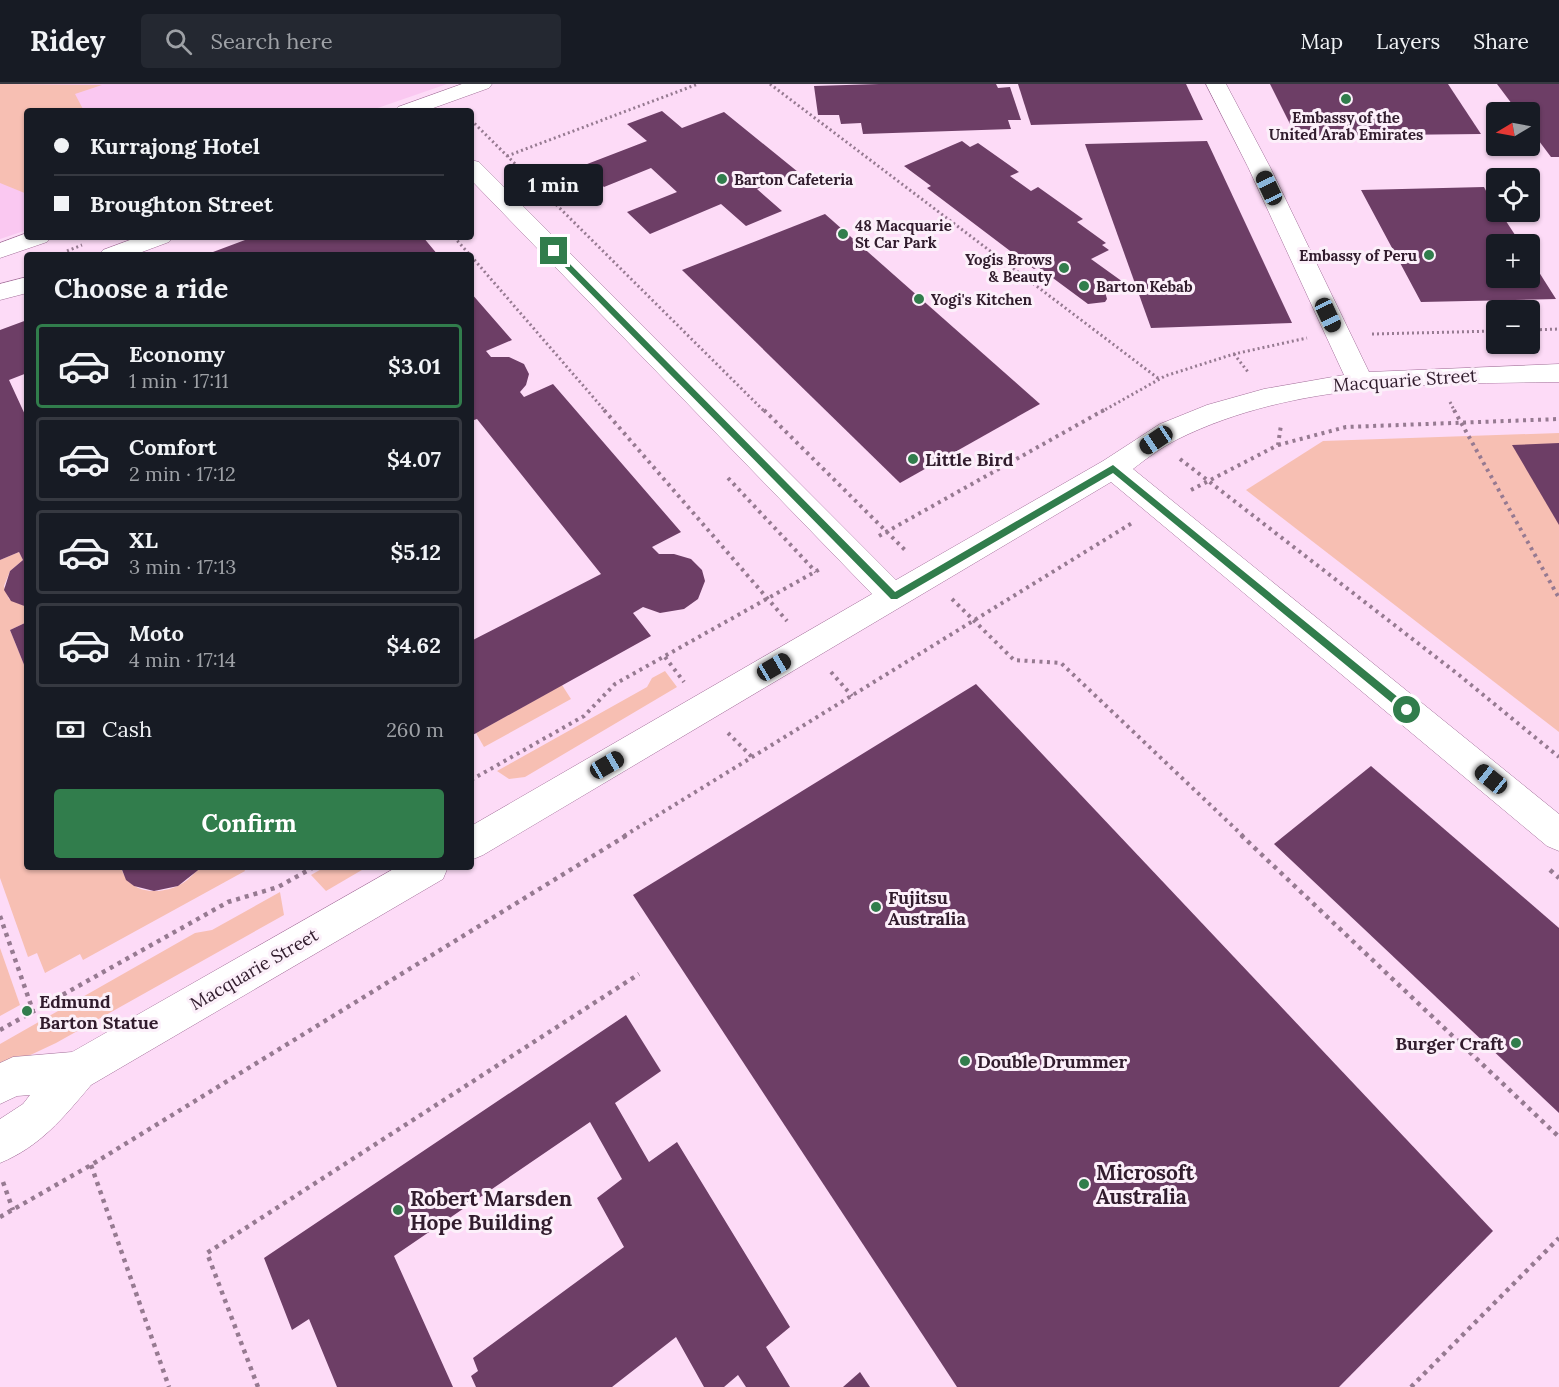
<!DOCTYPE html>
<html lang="en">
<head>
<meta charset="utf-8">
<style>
  body { margin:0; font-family:Lora,serif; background:#242831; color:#f1f3f6; height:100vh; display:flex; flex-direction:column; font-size:22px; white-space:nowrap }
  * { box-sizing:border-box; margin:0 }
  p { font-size:20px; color:#9ea1a6 }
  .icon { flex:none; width:33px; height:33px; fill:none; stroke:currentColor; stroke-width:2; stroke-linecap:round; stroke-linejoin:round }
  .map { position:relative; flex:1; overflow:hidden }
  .panel { position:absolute; left:24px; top:168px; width:450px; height:618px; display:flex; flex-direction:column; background:#171b24; border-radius:6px; box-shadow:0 2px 4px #0004 }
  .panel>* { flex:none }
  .guide { position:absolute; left:24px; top:24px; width:450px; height:132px; border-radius:6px; box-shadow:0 2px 4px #0004; display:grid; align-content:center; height:132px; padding:0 30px; background:#171b24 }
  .needle { width:39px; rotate:260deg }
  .buttons { position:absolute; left:1486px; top:18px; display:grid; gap:12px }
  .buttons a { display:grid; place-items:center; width:54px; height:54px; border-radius:6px; background:#171b24; box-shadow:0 2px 4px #0004; font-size:30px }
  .end { position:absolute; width:27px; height:27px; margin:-14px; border:8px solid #317d4c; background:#fff; box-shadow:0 0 0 3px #fff }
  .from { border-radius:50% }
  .bubble { position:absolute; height:42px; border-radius:6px; background:#171b24; box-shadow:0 2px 4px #0004; font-size:20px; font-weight:700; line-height:42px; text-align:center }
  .car { position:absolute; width:18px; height:36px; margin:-18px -9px; border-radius:8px; box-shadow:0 0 4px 2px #0007; background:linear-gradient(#222 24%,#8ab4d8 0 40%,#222 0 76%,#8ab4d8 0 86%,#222 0) }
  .guide b { display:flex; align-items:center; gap:21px; height:57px; font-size:22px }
  .guide b+b { border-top:2px solid #363941 }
  .guide i { width:15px; height:15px; background:#f1f3f6 }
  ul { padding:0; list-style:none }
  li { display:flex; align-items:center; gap:18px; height:84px; margin:0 12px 9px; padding:0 18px; border:3px solid #363941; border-radius:6px }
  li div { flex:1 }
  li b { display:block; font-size:22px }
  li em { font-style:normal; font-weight:700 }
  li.on { border-color:#317d4c }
  li>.icon { width:54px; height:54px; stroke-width:1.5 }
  h2 { padding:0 30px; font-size:27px; line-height:72px }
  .pay { display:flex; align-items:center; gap:15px; height:66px; padding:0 30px; font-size:22px }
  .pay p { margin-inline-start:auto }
  .action { display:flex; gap:12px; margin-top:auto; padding:12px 30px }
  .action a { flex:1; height:69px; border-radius:6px; background:#317d4c; color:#fff; font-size:24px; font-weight:700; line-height:69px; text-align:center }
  header { display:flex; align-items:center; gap:36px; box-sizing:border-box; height:84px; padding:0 30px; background:#171b24; border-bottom:2px solid #363941 }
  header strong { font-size:28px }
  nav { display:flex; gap:33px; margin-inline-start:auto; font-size:21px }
  .search { width:420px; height:54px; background:#242831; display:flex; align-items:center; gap:15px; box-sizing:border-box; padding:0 21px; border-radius:6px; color:#9ea1a6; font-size:22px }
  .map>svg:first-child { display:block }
  .built { fill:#fac8f1 }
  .green { fill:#f7bfb3 }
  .building { fill:#6d3e66 }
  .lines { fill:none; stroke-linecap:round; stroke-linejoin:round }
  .minor-casing { stroke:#a26f99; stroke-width:1 }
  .path-far2 { stroke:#967a91; stroke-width:3; stroke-dasharray:2 3; stroke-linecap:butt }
  .path-far1 { stroke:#967a91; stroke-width:4; stroke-dasharray:3 4.5; stroke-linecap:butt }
  .path { stroke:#967a91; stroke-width:4.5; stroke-dasharray:4 5; stroke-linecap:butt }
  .minor { fill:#fff; fill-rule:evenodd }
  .route { fill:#317d4c }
  .poi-dot { fill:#317d4c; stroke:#fcf0fa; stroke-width:2 }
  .labels { text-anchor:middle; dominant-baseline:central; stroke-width:6; stroke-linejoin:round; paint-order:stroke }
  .far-poi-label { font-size:15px; font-weight:bold; fill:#311c2d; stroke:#fcf0fa; text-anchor:start }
  .street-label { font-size:18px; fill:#311c2d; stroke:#fcf0fa }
  .poi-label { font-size:18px; font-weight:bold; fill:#311c2d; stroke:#fcf0fa; text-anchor:start }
  .near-poi-label { font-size:21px; font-weight:bold; fill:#311c2d; stroke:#fcf0fa; text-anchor:start }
</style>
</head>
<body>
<header>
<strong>Ridey</strong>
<div class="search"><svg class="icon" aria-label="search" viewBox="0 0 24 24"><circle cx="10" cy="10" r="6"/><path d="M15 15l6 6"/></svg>Search here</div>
<nav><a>Map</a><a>Layers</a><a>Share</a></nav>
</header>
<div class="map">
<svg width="1559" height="1303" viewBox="0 0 1559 1303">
  <rect width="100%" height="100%" fill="#fddbf7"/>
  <polygon class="built" points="0,0 447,0 369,27 27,27 27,146 0,155"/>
  <g class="green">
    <polygon points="0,0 102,1 75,10 84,27 27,27 27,110 0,99"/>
    <polygon points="1559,349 1559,648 1246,406 1323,357"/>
    <path d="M19 468 23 476 10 487 4 502 9 515 27 523V538L10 546 27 588V783H121C128 811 162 812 183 799 190 795 195 787 201 784 207 780 235 783 243 783L245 787 83 876 80 870 45 889 37 869 28 873 0 794V476Z"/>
    <polygon points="665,587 677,603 525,693 509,695 497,687 647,603 652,594"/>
    <polygon points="562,601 571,615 484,663 476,649"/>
    <polygon points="325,783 367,783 326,807 311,791"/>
    <polygon points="280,808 284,831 56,959 24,974 0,979 0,960 195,849 212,846"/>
    <polygon points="0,864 20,921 0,932"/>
  </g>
  <g class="building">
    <polygon points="879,0 996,0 998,4 1010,3 1021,36 1008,36 1011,45 863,50 861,39 841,40 839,31 818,31 814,2"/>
    <polygon points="1018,0 1186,0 1203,36 1031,41"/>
    <polygon points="1270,0 1448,0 1481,50 1296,52"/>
    <polygon points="1497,0 1559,0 1559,73 1551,73 1530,45 1530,28 1518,28"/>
    <polygon points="662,27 682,44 724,28 798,88 757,105 782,127 746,142 721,120 650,150 627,128 677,108 651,84 604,103 582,82 647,57 627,40"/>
    <polygon points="962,57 970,63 978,59 1019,88 1010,92 1031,107 1038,103 1083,135 1077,138 1106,159 1102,161 1109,166 1091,175 1123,198 1105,208 1107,215 1105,218 1088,220 1038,183 1034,185 927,104 931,102 904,82"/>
    <polygon points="1207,57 1292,239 1151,244 1085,60"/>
    <polygon points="1484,103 1497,128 1500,128 1521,160 1497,160 1497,194 1530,194 1530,174 1556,215 1421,218 1361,106"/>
    <polygon points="825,130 1040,320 900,399 682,186"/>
    <polygon points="253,153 423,153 438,171 346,171 344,168 337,171 205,171"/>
    <polygon points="471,209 512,256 486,267 491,273 509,273 524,280 529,290 526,301 520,308 524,313 553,300 681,448 652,463 659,470 674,470 691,475 702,486 705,497 698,515 684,525 660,529 643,523 633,529 651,552 471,652 471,557 601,490 477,335 471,337"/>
    <polygon points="27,236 27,289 9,296 27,335 27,523 11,517 4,506 10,487 23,476 19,468 0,476 0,246"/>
    <polygon points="1559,359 1559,441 1512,361"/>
    <polygon points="27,538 27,588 10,546"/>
    <polygon points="976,600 1493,1147 1339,1303 957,1303 633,811"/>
    <polygon points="1371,682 1559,844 1559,1029 1274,760"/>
    <polygon points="121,783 202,783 178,802 154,807 134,802 126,796"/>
    <polygon points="626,931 661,987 615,1019 649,1078 677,1058 790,1243 766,1263 790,1303 746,1303 738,1291 724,1303 704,1303 676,1253 612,1303 476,1303 471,1292 478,1287 473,1274 624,1163 597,1114 622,1095 590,1038 394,1172 453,1303 337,1303 309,1235 292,1246 264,1174"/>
    <polygon points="860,1288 870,1303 843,1303"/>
  </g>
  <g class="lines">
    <g class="minor-casing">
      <g id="minor">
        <polygon points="462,0 492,0 489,4 425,27 394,27 398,23"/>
        <path d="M1206 0H1226L1270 83 1369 288 1559 280V298C1432 300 1296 297 1178 355 1162 363 1147 374 1133 385L1559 730V767L1547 762 1111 398 483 771 471 776V742L872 510 471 96V76L479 78 896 496 1103 377 1160 340 1207 321 1264 305 1344 291 1248 83Z"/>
        <polygon points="27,149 27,153 51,153 47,158 0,174 0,159"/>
        <polygon points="138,153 173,153 169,158 134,171 99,171 103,166"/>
        <polygon points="27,193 27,209 0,216 0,200"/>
        <path d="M397 783H448L443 795 91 1001C63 1034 41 1062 0 1079V1035L23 1020 30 1011 17 1012 0 1020V979L13 973 72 968Z"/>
      </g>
    </g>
    <g class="path-far2">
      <polyline points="770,0 1159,295"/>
      <polyline points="471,36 765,328"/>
      <polyline points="507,72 698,0"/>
      <polyline points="454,153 470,171"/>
      <polyline points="67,167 82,161"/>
      <polyline points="471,172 606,328"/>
      <polyline points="1530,246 1559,245"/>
      <polyline points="1372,250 1497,247"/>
      <polyline points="1234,270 1248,288"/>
      <polyline points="1450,318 1455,328"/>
      <polyline points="1101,328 1165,292 1234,270 1307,254"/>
    </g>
    <g class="path-far1">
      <polyline points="604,326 787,537"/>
      <polyline points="764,326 907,468"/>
      <polyline points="1454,326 1559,514"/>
      <polyline points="1278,361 1346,343 1559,335"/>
      <polyline points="1180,375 1459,591 1559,673"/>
      <polyline points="728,394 816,488"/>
      <polyline points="1191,406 1278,361 1281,341"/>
      <polyline points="879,452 1104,326"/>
      <polyline points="952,515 1014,576 1061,579 1243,752"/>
      <polyline points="665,573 684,598"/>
      <polyline points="831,588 852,612"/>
      <polyline points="728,649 753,674"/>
      <polyline points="471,696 584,632 615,600 820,485"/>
      <polyline points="624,752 1132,439"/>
    </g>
    <g class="path">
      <polyline points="1241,751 1559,1053"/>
      <polyline points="1550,786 1559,794"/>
      <polyline points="0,832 33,927"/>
      <polyline points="0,946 228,818 278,803 314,783"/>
      <polyline points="91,1081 169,1303"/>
      <polyline points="3,1098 13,1126"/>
      <polyline points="0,1133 91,1081 627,751"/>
      <polyline points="258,1303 207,1169 639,890"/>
      <polyline points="1411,1303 1559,1154"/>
    </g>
    <use href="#minor" class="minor"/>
  </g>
  <polygon class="route" points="551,166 556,166 895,508 1113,381 1410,623 1410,628 1403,628 1113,389 897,515 891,515 551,169"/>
  <g class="poi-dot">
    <circle cx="1346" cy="15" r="6"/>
    <circle cx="722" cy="95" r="6"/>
    <circle cx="843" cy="150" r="6"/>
    <circle cx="1429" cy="171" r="6"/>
    <circle cx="1064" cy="184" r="6"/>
    <circle cx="1084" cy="202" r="6"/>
    <circle cx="919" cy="215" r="6"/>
    <circle cx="913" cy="375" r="6"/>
    <circle cx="876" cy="823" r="6"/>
    <circle cx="27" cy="927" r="6"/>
    <circle cx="1516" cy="959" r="6"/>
    <circle cx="965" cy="977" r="6"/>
    <circle cx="1084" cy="1100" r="6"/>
    <circle cx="398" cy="1126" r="6"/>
  </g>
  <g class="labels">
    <g class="far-poi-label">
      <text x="1346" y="33" text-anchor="middle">Embassy of the<tspan x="1346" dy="17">United Arab Emirates</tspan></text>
      <text x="734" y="95">Barton Cafeteria</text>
      <text x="855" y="141">48 Macquarie<tspan x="855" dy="17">St Car Park</tspan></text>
      <text x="1417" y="171" text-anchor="end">Embassy of Peru</text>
      <text x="1052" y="175" text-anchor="end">Yogis Brows<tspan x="1052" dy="17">&amp; Beauty</tspan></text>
      <text x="1096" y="202">Barton Kebab</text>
      <text x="931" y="215">Yogi's Kitchen</text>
    </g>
    <g class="street-label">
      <text transform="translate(1405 296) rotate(-4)">Macquarie Street</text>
      <text transform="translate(254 885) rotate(-30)">Macquarie Street</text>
    </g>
    <g class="poi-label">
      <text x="925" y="375">Little Bird</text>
      <text x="888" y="813">Fujitsu<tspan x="888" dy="21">Australia</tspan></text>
      <text x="39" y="917">Edmund<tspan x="39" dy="21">Barton Statue</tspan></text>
      <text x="1504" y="959" text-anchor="end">Burger Craft</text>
      <text x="977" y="977">Double Drummer</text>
    </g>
    <g class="near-poi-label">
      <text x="1096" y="1088">Microsoft<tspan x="1096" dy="24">Australia</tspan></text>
      <text x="410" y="1114">Robert Marsden<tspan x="410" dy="24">Hope Building</tspan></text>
    </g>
  </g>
</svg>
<div class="buttons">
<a><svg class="needle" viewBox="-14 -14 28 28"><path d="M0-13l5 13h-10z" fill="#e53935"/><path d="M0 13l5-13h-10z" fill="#9ea1a6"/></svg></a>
<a><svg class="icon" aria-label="locate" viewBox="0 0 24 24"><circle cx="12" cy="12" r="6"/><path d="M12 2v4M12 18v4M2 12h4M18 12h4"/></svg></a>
<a>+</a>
<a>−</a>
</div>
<i class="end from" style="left:1407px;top:626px"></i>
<i class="end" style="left:554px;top:167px"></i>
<div class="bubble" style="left:504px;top:80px;width:99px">1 min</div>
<i class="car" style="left:1269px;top:104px;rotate:335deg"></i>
<i class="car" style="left:1328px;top:231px;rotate:155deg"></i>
<i class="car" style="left:1156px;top:356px;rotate:236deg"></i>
<i class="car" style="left:774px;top:583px;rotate:60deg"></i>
<i class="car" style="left:607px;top:681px;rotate:60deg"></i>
<i class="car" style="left:1491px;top:695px;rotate:309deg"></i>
<div class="guide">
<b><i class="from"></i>Kurrajong Hotel</b>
<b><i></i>Broughton Street</b>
</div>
<section class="panel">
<h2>Choose a ride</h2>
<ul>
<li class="on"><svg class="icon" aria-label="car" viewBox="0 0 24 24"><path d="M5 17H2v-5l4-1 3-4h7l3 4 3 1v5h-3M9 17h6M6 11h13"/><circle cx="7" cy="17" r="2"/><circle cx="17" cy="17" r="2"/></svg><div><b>Economy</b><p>1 min · 17:11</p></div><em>$3.01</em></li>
<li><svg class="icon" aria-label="car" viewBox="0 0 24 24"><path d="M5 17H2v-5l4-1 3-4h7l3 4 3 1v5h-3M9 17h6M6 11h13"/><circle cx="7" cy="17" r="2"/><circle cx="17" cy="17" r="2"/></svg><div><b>Comfort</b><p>2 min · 17:12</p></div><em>$4.07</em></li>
<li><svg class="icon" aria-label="car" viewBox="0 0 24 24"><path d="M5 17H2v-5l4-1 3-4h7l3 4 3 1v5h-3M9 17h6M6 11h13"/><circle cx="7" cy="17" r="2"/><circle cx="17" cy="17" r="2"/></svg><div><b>XL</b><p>3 min · 17:13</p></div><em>$5.12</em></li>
<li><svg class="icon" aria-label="car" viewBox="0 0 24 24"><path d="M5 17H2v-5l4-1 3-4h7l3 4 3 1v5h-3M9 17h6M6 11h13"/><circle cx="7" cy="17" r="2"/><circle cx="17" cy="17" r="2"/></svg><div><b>Moto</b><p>4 min · 17:14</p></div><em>$4.62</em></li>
</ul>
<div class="pay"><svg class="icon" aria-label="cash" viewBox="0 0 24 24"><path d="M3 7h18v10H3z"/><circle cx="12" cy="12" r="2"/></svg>Cash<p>260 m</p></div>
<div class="action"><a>Confirm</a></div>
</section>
</div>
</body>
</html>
